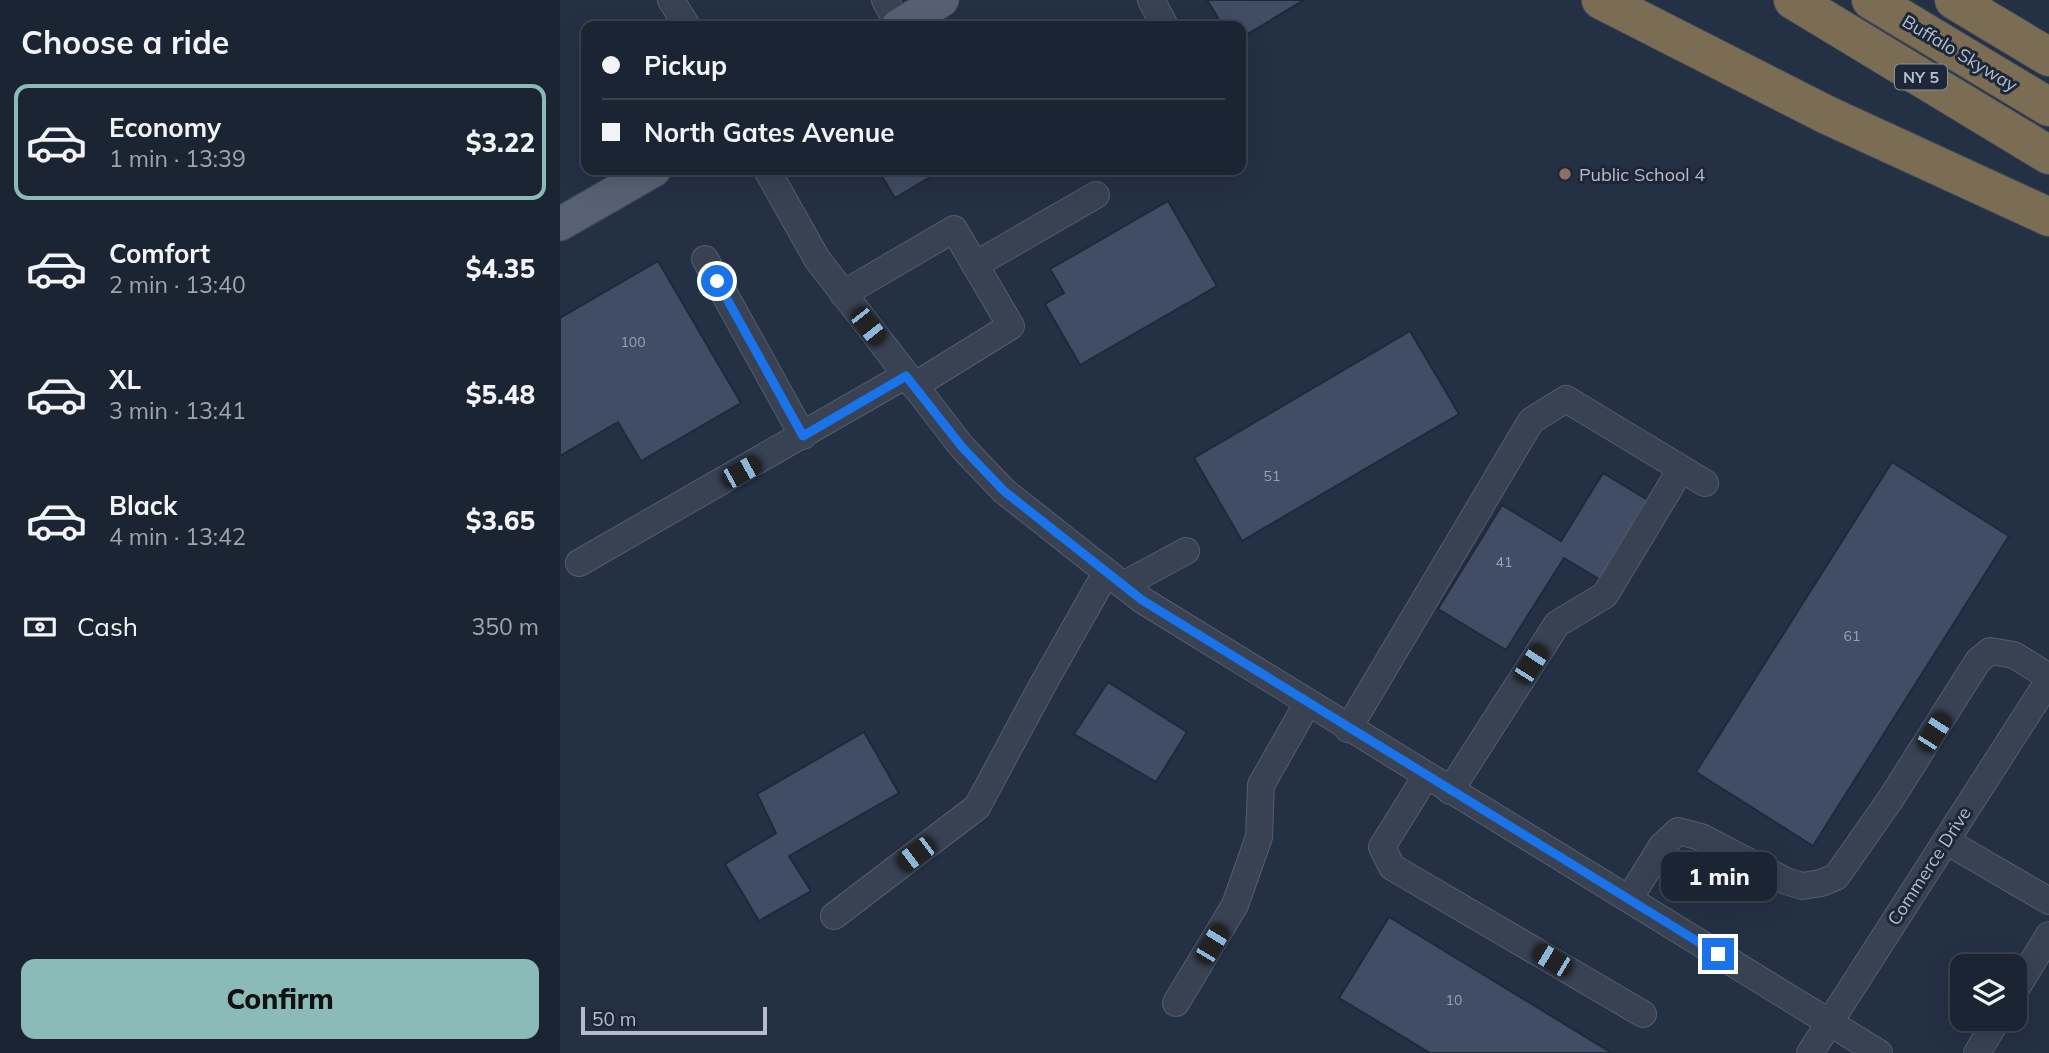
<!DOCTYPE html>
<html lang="en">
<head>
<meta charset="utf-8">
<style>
  body { margin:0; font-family:Mulish,sans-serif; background:#242c3b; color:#f1f3f6; height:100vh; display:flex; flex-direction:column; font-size:26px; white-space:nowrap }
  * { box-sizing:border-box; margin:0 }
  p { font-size:23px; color:#a0a4ac }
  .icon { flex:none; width:38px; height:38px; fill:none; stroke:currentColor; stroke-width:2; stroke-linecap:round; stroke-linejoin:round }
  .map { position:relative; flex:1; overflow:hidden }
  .side { display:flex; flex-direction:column; background:#1b2433; width:560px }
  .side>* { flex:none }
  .top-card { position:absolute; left:21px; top:21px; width:665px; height:154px; border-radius:14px; box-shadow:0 7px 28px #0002,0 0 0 2px #39414e; display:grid; align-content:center; height:154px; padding:0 21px; background:#1b2433 }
  .tools { position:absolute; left:1390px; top:954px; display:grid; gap:14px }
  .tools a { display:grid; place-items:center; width:77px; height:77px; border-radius:14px; background:#1b2433; box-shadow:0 7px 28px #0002,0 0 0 2px #39414e; font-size:35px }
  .scale { position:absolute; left:21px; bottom:18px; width:186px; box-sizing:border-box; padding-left:7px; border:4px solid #b5bdcd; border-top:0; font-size:19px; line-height:24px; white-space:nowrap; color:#b5bdcd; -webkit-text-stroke:5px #1d2738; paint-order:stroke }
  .end { position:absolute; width:32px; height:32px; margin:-16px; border:9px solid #1a73e8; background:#fff; box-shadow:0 0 0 4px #fff }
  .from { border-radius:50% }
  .bubble { position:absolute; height:49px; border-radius:14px; background:#1b2433; box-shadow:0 7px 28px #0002,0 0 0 2px #39414e; font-size:23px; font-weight:800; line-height:49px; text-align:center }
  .car { position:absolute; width:21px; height:42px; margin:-21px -10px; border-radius:9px; box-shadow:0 0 5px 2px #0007; background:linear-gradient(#222 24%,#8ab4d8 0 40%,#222 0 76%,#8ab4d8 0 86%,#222 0) }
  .top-card b { display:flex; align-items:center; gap:24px; height:66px; font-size:26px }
  .top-card b+b { border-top:2px solid #39414e }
  .top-card i { width:18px; height:18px; background:#f1f3f6 }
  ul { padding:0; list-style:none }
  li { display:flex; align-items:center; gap:21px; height:116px; margin:0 14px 10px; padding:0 7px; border:4px solid transparent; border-radius:14px }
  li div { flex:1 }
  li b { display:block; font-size:26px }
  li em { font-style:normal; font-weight:800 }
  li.on { border-color:#8bbbb9 }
  li>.icon { width:63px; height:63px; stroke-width:1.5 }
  h2 { padding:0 21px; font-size:32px; line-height:84px }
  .pay { display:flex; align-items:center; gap:18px; height:77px; padding:0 21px; font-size:26px }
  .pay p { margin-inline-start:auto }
  .cta { display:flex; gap:14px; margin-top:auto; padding:14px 21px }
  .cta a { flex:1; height:80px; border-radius:14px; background:#8bbbb9; color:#111; font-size:28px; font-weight:800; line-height:80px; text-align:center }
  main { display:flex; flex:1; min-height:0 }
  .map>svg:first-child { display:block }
  .building { fill:#404d64; stroke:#1f293a; stroke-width:2 }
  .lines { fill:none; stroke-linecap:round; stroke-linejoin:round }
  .minor-casing { stroke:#535d6d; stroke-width:28 }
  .major-casing { stroke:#424b5c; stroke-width:35 }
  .highway-casing { stroke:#404a5a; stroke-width:40 }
  .minor { stroke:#384253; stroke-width:26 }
  .major { stroke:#566173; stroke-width:33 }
  .highway { stroke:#7a6d54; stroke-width:38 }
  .route { stroke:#1a73e8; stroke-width:9 }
  .education-dot { fill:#8d6e63; stroke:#1d2738; stroke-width:2.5 }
  .labels { text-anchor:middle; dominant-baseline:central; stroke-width:6; stroke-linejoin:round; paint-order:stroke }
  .number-label { font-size:14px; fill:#98a1b3 }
  .shield { fill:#1d2738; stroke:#8790a0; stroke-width:2 }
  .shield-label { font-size:16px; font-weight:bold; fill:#b5bdcd }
  .street-label { font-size:18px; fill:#b5bdcd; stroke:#1d2738 }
  .poi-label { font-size:18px; fill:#b5bdcd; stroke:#1d2738; text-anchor:start }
</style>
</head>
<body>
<main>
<section class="side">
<h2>Choose a ride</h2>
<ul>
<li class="on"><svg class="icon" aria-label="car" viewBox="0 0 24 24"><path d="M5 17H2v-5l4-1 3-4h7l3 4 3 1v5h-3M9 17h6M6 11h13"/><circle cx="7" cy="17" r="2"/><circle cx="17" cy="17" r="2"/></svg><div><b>Economy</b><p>1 min · 13:39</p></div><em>$3.22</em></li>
<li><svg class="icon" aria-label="car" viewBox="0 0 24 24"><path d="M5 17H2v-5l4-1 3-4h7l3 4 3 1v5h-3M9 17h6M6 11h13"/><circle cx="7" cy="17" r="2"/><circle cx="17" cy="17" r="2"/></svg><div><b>Comfort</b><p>2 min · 13:40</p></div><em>$4.35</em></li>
<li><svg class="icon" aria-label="car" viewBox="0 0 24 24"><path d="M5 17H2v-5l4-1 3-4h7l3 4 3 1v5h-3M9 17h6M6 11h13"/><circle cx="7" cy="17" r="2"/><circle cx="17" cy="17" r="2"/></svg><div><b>XL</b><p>3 min · 13:41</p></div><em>$5.48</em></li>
<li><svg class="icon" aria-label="car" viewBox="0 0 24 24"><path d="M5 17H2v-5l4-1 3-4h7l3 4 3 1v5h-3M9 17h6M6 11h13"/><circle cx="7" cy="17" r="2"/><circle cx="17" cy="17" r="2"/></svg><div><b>Black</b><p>4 min · 13:42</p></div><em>$3.65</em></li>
</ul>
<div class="pay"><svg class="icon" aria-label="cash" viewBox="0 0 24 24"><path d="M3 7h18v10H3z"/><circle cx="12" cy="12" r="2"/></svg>Cash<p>350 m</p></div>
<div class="cta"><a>Confirm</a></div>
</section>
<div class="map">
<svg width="1489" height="1053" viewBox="0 0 1489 1053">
  <rect width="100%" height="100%" fill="#243044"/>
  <g class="building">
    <polygon points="647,0 744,0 681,38 681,26 663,26"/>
    <polygon points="318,170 382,170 335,198"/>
    <polygon points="608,201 657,286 520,365 485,304 504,293 490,269"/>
    <polygon points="98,261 181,403 81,461 58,422 0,456 0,318"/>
    <polygon points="850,331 899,414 682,541 634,458"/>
    <polygon points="1332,462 1449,536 1253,846 1136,772"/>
    <polygon points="1043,473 1096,505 1047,584 1004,558 946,650 878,609 942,505 1001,541"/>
    <polygon points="548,682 627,732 596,782 514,734"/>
    <polygon points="304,732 339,793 229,856 251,891 199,921 165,864 216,833 197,794"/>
    <polygon points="829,917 1052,1053 870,1053 779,998"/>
  </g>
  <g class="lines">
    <g class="minor-casing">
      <g id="minor">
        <polyline points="111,0 127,26"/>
        <polyline points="325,0 339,26"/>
        <polyline points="591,0 605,26"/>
        <polyline points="207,170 257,259 402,447 444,491 582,600 1319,1053"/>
        <polyline points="145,259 243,436"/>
        <polyline points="415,265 536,195"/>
        <polyline points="283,294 394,229 451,326 354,386"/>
        <polyline points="19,563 346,375"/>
        <polyline points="563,585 626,551"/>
        <polyline points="788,729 971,421 1006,399 1145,483"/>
        <polyline points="866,776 822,847 832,867 1083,1014"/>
        <polyline points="890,791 997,624 1045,595 1121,469"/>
        <polyline points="1386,841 1489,901"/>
        <polyline points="1069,899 1102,846 1118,831 1141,837 1226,881 1242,886 1261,883 1276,877 1330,800 1418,661 1430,651 1454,655 1489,677"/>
        <polyline points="274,916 417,807 482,686 546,573"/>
        <polyline points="1454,992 1489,935"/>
        <polyline points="616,1003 675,905 699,837 701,785 747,704"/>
        <polyline points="1250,1053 1489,680"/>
        <polyline points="1417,1053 1438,1018"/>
      </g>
    </g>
    <g class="major-casing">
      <g id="major">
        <polyline points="338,26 382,0"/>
        <polyline points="0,224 94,170"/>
      </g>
    </g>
    <g class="highway-casing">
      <g id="highway">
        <polyline points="1041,0 1267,115 1489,217"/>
        <polyline points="1233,0 1489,155"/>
        <polyline points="1311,0 1489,107"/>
        <polyline points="1394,0 1489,57"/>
      </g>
    </g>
    <use href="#minor" class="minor"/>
    <use href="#major" class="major"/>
    <use href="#highway" class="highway"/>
  </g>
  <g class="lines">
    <polyline class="route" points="157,281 243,436 346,376 402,447 444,491 582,600 1158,954"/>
  </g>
  <circle class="education-dot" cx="1005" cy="174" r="7"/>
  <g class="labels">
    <g class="number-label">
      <text x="73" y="342">100</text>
      <text x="712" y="476">51</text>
      <text x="944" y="562">41</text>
      <text x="1292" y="636">61</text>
      <text x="894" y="1000">10</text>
    </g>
    <rect class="shield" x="1335" y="64.5" width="52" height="25" rx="5"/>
    <g class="shield-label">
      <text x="1361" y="77">NY 5</text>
    </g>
    <g class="street-label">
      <text transform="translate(1400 53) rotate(31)">Buffalo Skyway</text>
      <text transform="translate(1369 866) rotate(-57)">Commerce Drive</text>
    </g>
    <g class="poi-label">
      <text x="1019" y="174">Public School 4</text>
    </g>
  </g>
</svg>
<div class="tools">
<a><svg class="icon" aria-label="layers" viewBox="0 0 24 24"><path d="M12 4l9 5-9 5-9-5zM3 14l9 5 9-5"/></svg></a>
</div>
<div class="scale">50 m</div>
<i class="end from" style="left:157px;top:281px"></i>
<i class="end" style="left:1158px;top:954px"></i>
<div class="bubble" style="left:1101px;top:852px;width:116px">1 min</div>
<i class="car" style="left:308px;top:326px;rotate:142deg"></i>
<i class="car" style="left:181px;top:472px;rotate:61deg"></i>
<i class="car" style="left:971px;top:664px;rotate:33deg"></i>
<i class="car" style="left:1374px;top:732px;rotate:33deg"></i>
<i class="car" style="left:356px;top:854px;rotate:233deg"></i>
<i class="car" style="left:652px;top:944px;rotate:31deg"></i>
<i class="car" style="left:992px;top:960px;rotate:301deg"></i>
<div class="top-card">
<b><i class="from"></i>Pickup</b>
<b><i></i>North Gates Avenue</b>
</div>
</div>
</main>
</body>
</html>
